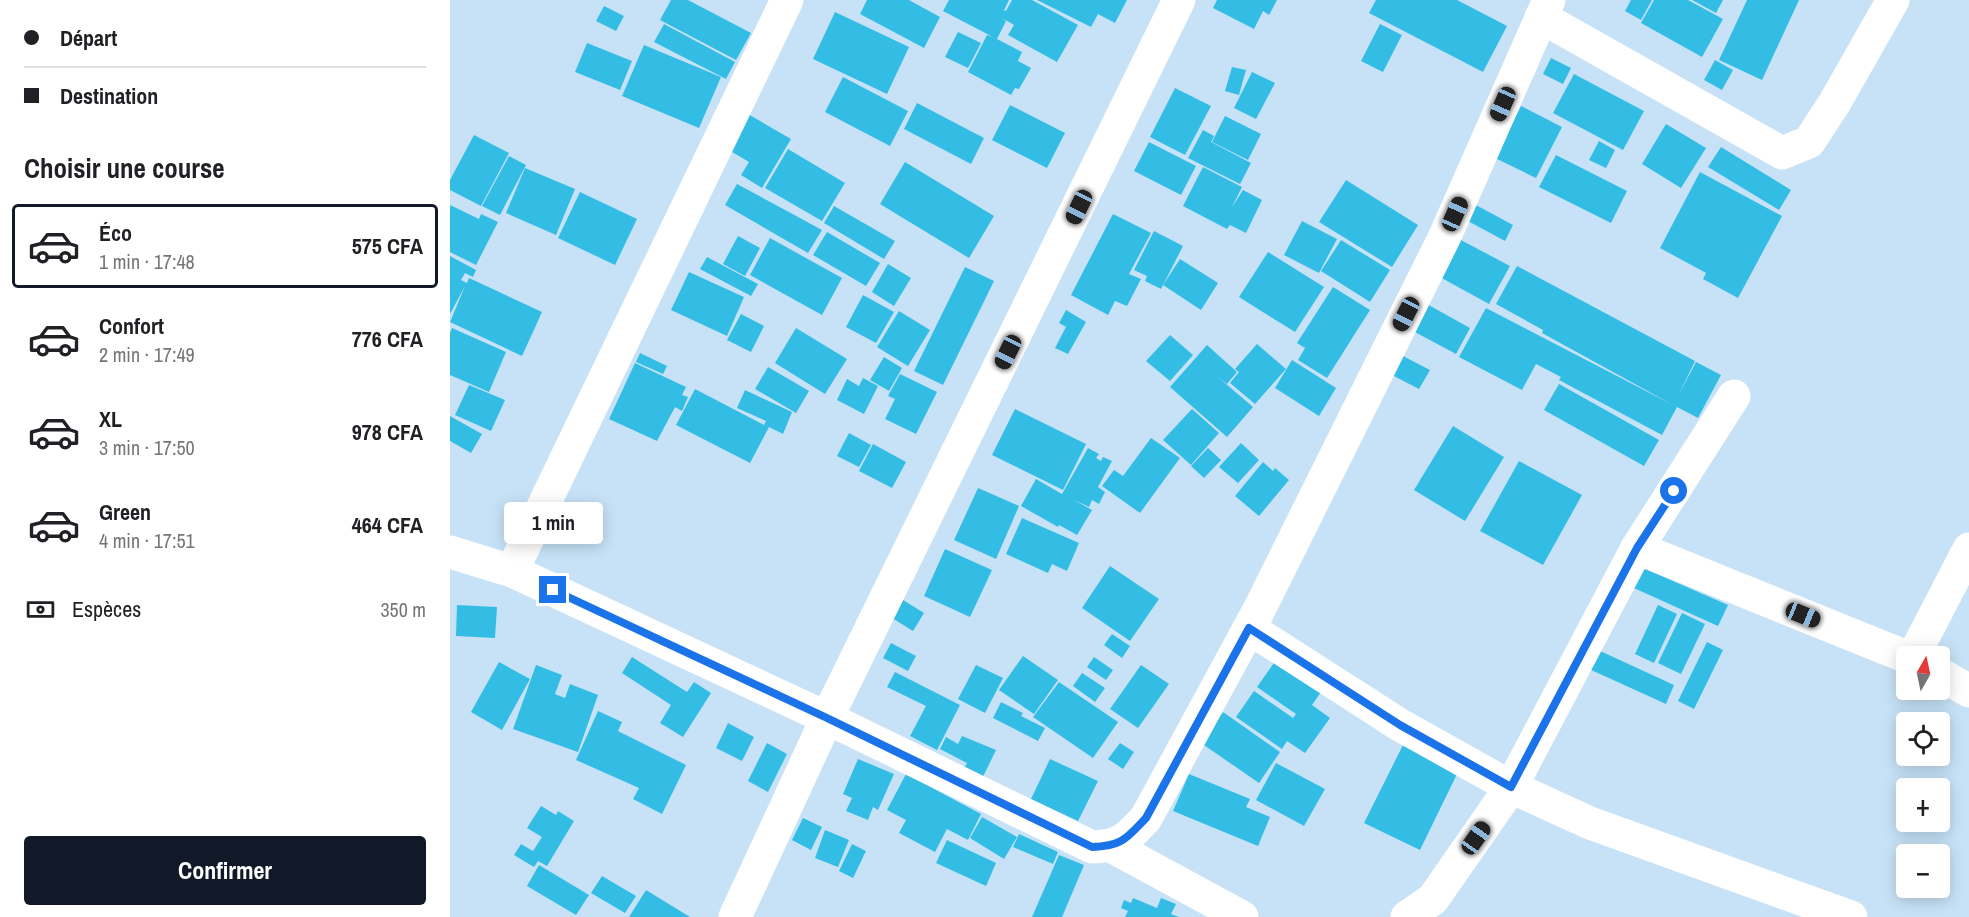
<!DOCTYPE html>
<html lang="fr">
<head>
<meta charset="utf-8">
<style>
  body { margin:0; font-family:"Archivo Narrow",sans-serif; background:#f6f6f6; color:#202124; height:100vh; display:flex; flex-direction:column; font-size:22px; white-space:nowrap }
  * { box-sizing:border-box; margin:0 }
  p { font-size:20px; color:#757577 }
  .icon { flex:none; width:33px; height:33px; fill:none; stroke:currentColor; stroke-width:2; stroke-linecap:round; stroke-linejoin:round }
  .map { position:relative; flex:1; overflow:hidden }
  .sheet { display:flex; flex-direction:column; background:#fff; width:450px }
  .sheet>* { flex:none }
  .hud { display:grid; align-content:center; height:132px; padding:0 24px; background:#fff }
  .needle { width:39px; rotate:9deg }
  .controls { position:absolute; left:1446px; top:646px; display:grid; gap:12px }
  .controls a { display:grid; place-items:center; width:54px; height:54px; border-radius:6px; background:#fff; box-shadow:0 3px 15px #0003; font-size:30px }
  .end { position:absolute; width:27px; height:27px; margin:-14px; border:8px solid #1a73e8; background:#fff; box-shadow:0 0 0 3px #fff }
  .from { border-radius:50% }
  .bubble { position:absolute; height:42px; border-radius:6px; background:#fff; box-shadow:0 3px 15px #0003; font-size:20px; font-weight:800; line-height:42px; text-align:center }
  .car { position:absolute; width:18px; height:36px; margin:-18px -9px; border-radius:8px; box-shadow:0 0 4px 2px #0007; background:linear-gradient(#222 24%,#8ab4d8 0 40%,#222 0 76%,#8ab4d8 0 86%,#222 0) }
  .hud b { display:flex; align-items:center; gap:21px; height:57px; font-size:22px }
  .hud b+b { border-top:2px solid #e0e0e0 }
  .hud i { width:15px; height:15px; background:#202124 }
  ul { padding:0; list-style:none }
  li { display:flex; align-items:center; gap:18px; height:84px; margin:0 12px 9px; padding:0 12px; border:3px solid transparent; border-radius:6px }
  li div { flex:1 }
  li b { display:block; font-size:22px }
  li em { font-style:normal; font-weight:800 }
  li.selected { border-color:#111827 }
  li>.icon { width:54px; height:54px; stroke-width:1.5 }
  h2 { padding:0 24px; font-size:27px; line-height:72px }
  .pay { display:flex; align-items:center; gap:15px; height:66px; padding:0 24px; font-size:22px }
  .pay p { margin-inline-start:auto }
  .action { display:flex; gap:12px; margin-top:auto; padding:12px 24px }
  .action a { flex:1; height:69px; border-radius:6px; background:#111827; color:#fff; font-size:24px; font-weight:800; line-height:69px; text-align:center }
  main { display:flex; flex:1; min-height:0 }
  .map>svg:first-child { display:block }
  .building { fill:#34bde4 }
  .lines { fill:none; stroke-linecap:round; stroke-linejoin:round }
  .street { stroke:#fff; stroke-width:33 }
  .route { stroke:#1a73e8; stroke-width:8 }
</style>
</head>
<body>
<main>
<section class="sheet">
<div class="hud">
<b><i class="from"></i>Départ</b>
<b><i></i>Destination</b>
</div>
<h2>Choisir une course</h2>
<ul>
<li class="selected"><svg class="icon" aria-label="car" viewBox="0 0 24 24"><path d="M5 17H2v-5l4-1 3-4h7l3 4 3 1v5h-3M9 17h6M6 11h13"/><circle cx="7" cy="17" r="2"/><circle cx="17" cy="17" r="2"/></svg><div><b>Éco</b><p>1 min · 17:48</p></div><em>575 CFA</em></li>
<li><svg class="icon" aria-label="car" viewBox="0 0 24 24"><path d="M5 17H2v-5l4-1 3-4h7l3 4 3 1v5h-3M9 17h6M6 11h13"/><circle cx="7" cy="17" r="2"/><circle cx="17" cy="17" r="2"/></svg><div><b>Confort</b><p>2 min · 17:49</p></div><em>776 CFA</em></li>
<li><svg class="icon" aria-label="car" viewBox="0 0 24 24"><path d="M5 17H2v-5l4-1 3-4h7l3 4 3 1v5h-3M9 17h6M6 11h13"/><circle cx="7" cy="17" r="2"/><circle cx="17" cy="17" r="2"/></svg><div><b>XL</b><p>3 min · 17:50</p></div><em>978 CFA</em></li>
<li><svg class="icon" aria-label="car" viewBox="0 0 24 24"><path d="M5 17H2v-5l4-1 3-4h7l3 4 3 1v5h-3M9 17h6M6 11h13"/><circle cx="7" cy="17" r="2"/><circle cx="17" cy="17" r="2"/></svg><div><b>Green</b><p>4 min · 17:51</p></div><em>464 CFA</em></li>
</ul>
<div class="pay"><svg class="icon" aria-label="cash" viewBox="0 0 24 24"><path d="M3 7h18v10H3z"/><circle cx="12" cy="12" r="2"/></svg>Espèces<p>350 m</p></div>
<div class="action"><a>Confirmer</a></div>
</section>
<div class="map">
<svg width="1519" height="917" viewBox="0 0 1519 917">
  <rect width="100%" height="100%" fill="#c7e2f7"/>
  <g class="building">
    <polygon points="221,0 238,0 301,33 286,60 210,20"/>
    <polygon points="417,0 459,0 490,17 474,48 410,14"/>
    <polygon points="499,0 559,0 554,10 556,11 562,0 582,0 628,25 607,62 558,35 564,25 552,18 556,21 547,39 572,52 568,61 581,68 569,89 565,88 561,95 518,72 537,35 543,37 493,11"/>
    <polygon points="587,0 677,0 665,23 648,14 641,27"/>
    <polygon points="767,0 827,0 819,15 813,11 804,29 763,8"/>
    <polygon points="926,0 1007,0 1057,26 1033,72 919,13"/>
    <polygon points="1181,0 1202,0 1191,20 1175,11"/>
    <polygon points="1204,0 1238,0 1273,19 1252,57 1191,23"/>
    <polygon points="1242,0 1273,0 1266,13"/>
    <polygon points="1297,0 1349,0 1312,80 1269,60"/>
    <polygon points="154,6 174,16 166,31 146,21"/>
    <polygon points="385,12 459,47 437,94 363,59"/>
    <polygon points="214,24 285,62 276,79 204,42"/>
    <polygon points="930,24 952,35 933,72 911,61"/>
    <polygon points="508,32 531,43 518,68 495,57"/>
    <polygon points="137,43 182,61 170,90 125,72"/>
    <polygon points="194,45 271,77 249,128 172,96"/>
    <polygon points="1101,58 1121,68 1113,84 1093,74"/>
    <polygon points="1265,60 1283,70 1272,90 1254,80"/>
    <polygon points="782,67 796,70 789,95 775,91"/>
    <polygon points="802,72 825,83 806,119 784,108"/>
    <polygon points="1124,74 1194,111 1173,150 1103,113"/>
    <polygon points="393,77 458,111 440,146 375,112"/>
    <polygon points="725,88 761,106 735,155 700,137"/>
    <polygon points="467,103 534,138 521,164 454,129"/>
    <polygon points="560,105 615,133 597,168 542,140"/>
    <polygon points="1071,106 1112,127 1086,178 1045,158"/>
    <polygon points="298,114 341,139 312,188 291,175 299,162 277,149"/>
    <polygon points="775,116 811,134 798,160 762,142"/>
    <polygon points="1216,124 1256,148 1231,188 1192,164"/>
    <polygon points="753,130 764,136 761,142 801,163 790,184 738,158"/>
    <polygon points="24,135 59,153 31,206 0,190 0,180"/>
    <polygon points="1149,141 1165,150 1156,168 1139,160"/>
    <polygon points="699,142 746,166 731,195 684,171"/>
    <polygon points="1271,147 1341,190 1329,210 1258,167"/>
    <polygon points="338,149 395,183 372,221 315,188"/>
    <polygon points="1106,155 1177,191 1161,223 1089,187"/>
    <polygon points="59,156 76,165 50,215 32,206"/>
    <polygon points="455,162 544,216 519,258 430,204"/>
    <polygon points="753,167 792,187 782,207 793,190 812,200 796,233 780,225 777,229 733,206"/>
    <polygon points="75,168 125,189 106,235 56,213"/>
    <polygon points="1250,172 1332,216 1288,298 1253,279 1256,273 1210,248"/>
    <polygon points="896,180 968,225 942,267 869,222"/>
    <polygon points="287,184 372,230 358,253 275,205"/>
    <polygon points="130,192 187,219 165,265 108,238"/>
    <polygon points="1024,204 1063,225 1055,241 1016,220"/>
    <polygon points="0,205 29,219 31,214 48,222 26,265 0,252"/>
    <polygon points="384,206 445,241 434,259 374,223"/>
    <polygon points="663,214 701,233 679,274 691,279 677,306 665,301 658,315 621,295"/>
    <polygon points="852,221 887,239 869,273 834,255"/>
    <polygon points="704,231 733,246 711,289 695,281 697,276 684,270"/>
    <polygon points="377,232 430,263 416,286 363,255"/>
    <polygon points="288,236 310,248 295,276 273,264"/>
    <polygon points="320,238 392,278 372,315 300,275"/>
    <polygon points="1009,239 1060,266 1039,304 988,276"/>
    <polygon points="891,240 940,270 920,302 871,271"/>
    <polygon points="818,252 874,287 845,332 789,297"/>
    <polygon points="0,256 26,270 23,277 15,273 11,280 17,283 19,278 92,312 72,356 0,322 15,286 0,314"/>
    <polygon points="257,257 308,284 301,296 250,269"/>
    <polygon points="730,259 768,283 751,310 713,285"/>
    <polygon points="438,264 461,278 444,306 422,292"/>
    <polygon points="1067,266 1245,361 1229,394 1246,362 1271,375 1248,418 1227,407 1212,435 1109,380 1111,377 1086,364 1072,390 1009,357 1036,308 1223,405 1092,333 1093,330 1046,304"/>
    <polygon points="515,267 544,281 493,385 464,371"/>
    <polygon points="239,272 294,297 277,336 221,310"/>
    <polygon points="883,287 920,310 877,378 848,360 855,348 847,343"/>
    <polygon points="413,295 444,312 426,343 396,327"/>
    <polygon points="975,303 1020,328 1006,354 961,330"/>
    <polygon points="616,310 636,322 618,354 605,348 616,327 609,323"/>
    <polygon points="449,311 480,330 458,366 427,347"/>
    <polygon points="291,314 314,326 301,352 277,340"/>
    <polygon points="2,328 56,352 39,392 0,375 0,333"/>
    <polygon points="346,328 397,359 375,394 325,363"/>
    <polygon points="720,335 743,355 720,381 696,361"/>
    <polygon points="807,344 836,369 805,404 780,383 789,372 785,369"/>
    <polygon points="757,345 787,372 777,384 768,377 803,407 777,437 720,387"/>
    <polygon points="190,353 217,366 213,374 186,362"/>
    <polygon points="951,355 980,370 969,389 940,374"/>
    <polygon points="434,357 452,368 439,391 420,380"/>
    <polygon points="842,360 886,388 869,416 825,388"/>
    <polygon points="185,363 236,387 232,395 238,397 232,411 225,407 207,441 159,419"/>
    <polygon points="318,367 359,391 346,413 305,389"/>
    <polygon points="450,374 487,392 466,434 435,419 445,399 438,396"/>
    <polygon points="413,378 428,386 414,414 387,400 397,379 409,386"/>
    <polygon points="1109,384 1209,440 1194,466 1094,410"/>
    <polygon points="19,385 55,400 41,431 5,415"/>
    <polygon points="245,389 314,425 316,421 287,408 295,390 342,412 333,434 319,427 300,463 226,425"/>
    <polygon points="565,409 636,444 613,490 542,455"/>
    <polygon points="742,409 769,433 741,465 713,440"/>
    <polygon points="0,416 32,434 21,453 0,441"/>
    <polygon points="1003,426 1054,457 1015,521 964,490"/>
    <polygon points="399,433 421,445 409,467 387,456"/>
    <polygon points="701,438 730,458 690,513 652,486 664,470 673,476"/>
    <polygon points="791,443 809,460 788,483 769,467"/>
    <polygon points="423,444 456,462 442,488 409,471"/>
    <polygon points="638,448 649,454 646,458 651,461 653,457 662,461 648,487 655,492 649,504 642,500 639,507 624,500 642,510 627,535 609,525 608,527 571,506 586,479 612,494"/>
    <polygon points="758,448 771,460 754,478 741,466"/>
    <polygon points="1069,461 1132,495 1093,565 1030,531"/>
    <polygon points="813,462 823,471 825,468 839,480 809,516 785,496"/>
    <polygon points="528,488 569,506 546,559 504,540"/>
    <polygon points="572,518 629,543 617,571 602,564 598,573 556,554"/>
    <polygon points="495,549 542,570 520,617 474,596"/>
    <polygon points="1184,564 1278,605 1268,626 1175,584"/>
    <polygon points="660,566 709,599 680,641 632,608"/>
    <polygon points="453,600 474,613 463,631 442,618"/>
    <polygon points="7,605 47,607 45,638 6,636"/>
    <polygon points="1208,605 1227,614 1204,663 1185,654"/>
    <polygon points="1232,613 1255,624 1231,674 1208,663"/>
    <polygon points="662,634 680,646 672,658 654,645"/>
    <polygon points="1257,642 1273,650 1244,709 1228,701"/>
    <polygon points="441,643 466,656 458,671 433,658"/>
    <polygon points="1148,650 1224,685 1216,704 1139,669"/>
    <polygon points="573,656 608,680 584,714 549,690"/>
    <polygon points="182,657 237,692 244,682 261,693 233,737 210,723 221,705 172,673"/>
    <polygon points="644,657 663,670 656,680 637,667"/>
    <polygon points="826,660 871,692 862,705 880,718 855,753 837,741 832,749 786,717 804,691 843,718 846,714 807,687"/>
    <polygon points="49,662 80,679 52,730 21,712"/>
    <polygon points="86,665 112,675 105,694 115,698 120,684 148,695 128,752 63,729"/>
    <polygon points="526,665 553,678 535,713 508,699"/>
    <polygon points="691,665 719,684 688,728 660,709"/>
    <polygon points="445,672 510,705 487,750 460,736 476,706 437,687"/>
    <polygon points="632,673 655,688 645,702 623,686"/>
    <polygon points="609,682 668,722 643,758 583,717"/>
    <polygon points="551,702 573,713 571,716 595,728 588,741 543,718"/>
    <polygon points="148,711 172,722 168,731 236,765 212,814 183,799 189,788 126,760"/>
    <polygon points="773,712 830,752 809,783 751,743"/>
    <polygon points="278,723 304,737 292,761 266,748"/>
    <polygon points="512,736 546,750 528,787 509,777 517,763 490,749 496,737 508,744"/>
    <polygon points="317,743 337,754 318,792 298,781"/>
    <polygon points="670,743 684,752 673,769 658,759"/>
    <polygon points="953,745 1008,772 970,850 914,823"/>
    <polygon points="408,759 444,774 428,810 423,807 418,820 396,811 402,798 393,794"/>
    <polygon points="600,759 648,781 628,821 581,799"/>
    <polygon points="826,763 875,789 854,826 806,800"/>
    <polygon points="456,774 531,814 518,840 497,829 485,852 449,833 456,820 437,810"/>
    <polygon points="739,774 800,799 796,807 820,817 808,846 723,811"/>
    <polygon points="91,806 106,815 108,811 124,821 97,866 88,861 84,867 64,855 71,844 83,851 92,837 77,828"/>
    <polygon points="532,817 567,837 554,859 520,838"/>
    <polygon points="353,818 372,827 361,850 342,840"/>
    <polygon points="375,830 399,840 388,867 365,858"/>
    <polygon points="569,834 608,852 603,864 563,847"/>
    <polygon points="497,840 546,863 536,886 486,863"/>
    <polygon points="402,844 416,851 403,878 389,871"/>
    <polygon points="609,855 634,865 612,917 582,917"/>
    <polygon points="89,865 139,895 126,915 77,886"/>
    <polygon points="152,876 186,896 175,913 141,893"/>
    <polygon points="196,890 240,917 179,917"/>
    <polygon points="683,898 707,908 711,898 726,904 721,914 729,917 675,917 678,911 671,908 674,900 681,903"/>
  </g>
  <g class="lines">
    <g class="street">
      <polyline points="1091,17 1332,153 1359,142 1385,102 1443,0"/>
      <polyline points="1187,548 1457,657"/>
      <path d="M0 552 62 571 377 718 642 847C672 846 676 839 696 818L809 610 995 236 1099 0"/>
      <polyline points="62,571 337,0"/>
      <polyline points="799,628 950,725 1061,787 1187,548 1284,396"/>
      <polyline points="1463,657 1519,549"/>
      <polyline points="1490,674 1519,691"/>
      <polyline points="663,847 792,917"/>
      <polyline points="285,917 377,718 729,0"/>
      <polyline points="957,917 983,899 1061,787 1140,823 1401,917"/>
    </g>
  </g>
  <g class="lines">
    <path class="route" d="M103 590 377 718 642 847C672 846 676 839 696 818L799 628 950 725 1061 787 1187 548 1224 491"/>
  </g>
</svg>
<div class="controls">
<a><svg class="needle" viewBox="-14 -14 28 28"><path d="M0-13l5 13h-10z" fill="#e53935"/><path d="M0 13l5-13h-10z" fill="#757577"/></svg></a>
<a><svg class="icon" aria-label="locate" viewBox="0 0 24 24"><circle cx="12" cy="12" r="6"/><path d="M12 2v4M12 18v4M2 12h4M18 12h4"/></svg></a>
<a>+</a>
<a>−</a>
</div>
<i class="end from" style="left:1224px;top:491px"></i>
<i class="end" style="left:103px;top:590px"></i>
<div class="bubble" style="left:54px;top:502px;width:99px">1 min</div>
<i class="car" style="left:1053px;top:104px;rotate:204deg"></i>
<i class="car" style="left:629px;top:207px;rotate:206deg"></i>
<i class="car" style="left:1005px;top:214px;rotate:24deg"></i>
<i class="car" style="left:956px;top:314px;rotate:207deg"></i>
<i class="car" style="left:558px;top:352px;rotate:206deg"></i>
<i class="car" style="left:1353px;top:615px;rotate:112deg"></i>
<i class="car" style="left:1026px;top:838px;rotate:35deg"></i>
</div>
</main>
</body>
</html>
